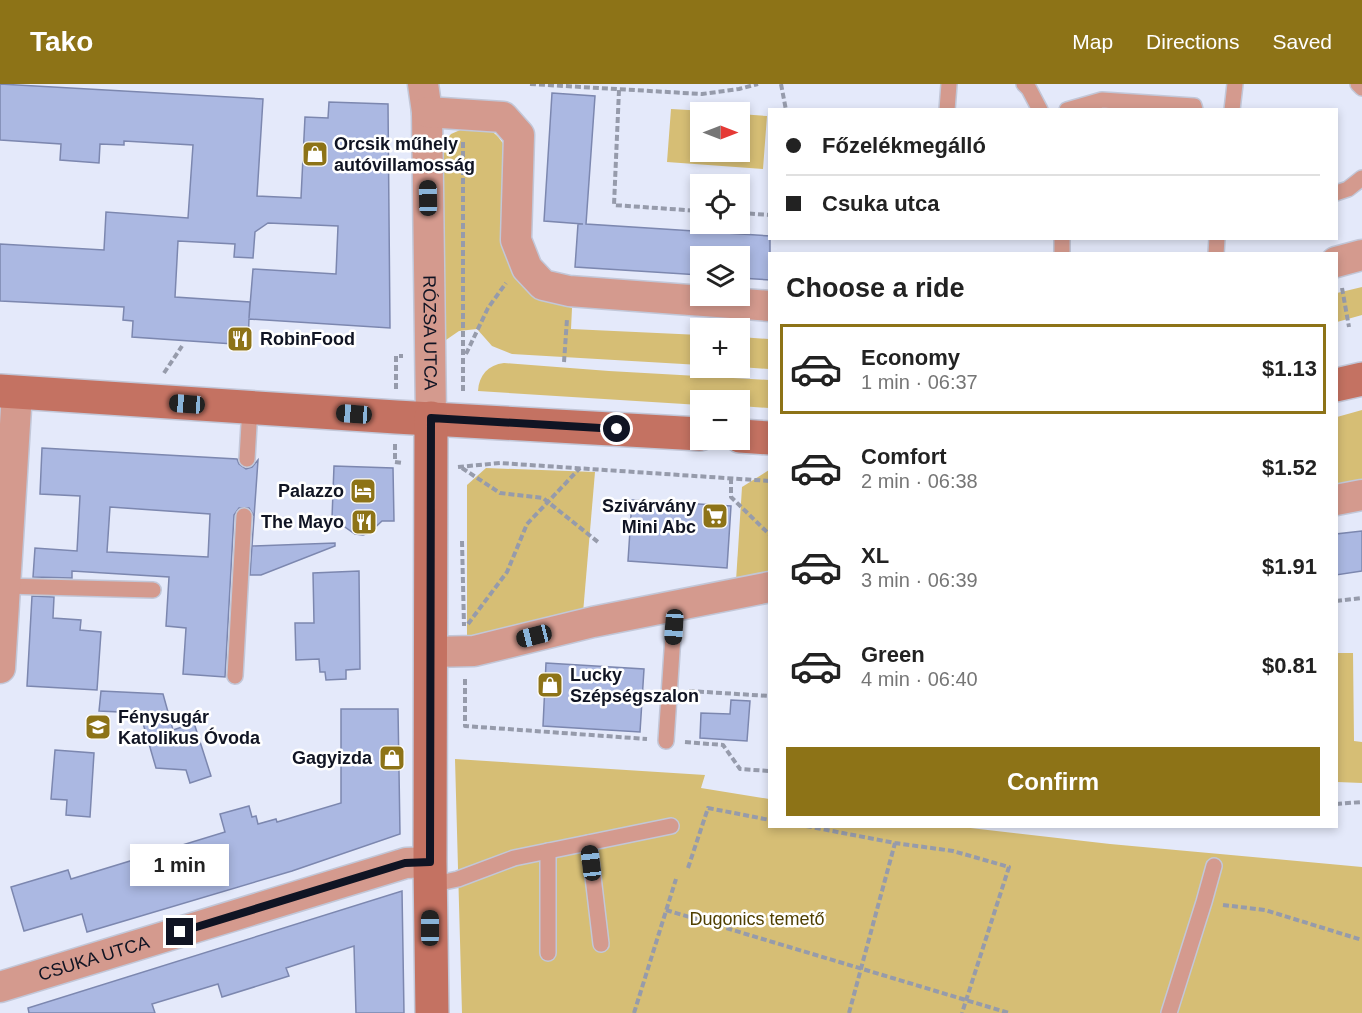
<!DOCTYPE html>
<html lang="en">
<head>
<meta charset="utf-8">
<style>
  body { margin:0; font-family:Arial,sans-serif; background:#f6f6f6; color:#222; height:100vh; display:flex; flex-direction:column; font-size:22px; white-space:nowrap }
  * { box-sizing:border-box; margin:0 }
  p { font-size:20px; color:#767676 }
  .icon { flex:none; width:33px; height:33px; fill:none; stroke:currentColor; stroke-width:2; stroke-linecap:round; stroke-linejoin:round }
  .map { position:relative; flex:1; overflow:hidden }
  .side { position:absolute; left:768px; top:168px; width:570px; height:576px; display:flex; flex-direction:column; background:#fff; border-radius:0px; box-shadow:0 3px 9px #0003 }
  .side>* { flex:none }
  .guide { position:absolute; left:768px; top:24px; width:570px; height:132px; border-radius:0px; box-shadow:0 3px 9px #0003; display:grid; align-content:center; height:132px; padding:0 18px; background:#fff }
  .needle { width:39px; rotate:90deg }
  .tools { position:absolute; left:690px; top:18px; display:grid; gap:12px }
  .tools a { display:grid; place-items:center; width:60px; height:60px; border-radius:0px; background:#fff; box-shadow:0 3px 9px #0003; font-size:30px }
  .end { position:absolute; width:27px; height:27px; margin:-14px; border:8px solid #101423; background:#fff; box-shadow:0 0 0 3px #fff }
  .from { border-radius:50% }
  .bubble { position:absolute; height:42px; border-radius:0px; background:#fff; box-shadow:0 3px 9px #0003; font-size:20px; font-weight:700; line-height:42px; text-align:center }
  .car { position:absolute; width:18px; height:36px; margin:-18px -9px; border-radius:8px; box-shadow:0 0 4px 2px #0007; background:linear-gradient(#222 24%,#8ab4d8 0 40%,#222 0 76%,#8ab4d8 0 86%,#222 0) }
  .guide b { display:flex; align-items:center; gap:21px; height:57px; font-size:22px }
  .guide b+b { border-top:2px solid #e0e0e0 }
  .guide i { width:15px; height:15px; background:#222 }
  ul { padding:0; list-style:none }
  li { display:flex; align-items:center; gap:18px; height:90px; margin:0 12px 9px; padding:0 6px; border:3px solid transparent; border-radius:0px }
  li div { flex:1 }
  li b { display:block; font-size:22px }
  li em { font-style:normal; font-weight:700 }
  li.current { border-color:#8d7317 }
  li>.icon { width:54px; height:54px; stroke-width:1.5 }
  h2 { padding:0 18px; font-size:27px; line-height:72px }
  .action { display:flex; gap:12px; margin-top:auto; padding:12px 18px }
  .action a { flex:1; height:69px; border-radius:0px; background:#8d7317; color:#fff; font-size:24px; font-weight:700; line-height:69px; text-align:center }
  header { display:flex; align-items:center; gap:36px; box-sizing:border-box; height:84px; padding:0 30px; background:#8d7317; color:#fff }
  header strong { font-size:28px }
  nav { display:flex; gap:33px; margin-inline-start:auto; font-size:21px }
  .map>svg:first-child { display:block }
  .green { fill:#d6be75 }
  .building { fill:#abb8e2; stroke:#7c87af; stroke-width:1.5; fill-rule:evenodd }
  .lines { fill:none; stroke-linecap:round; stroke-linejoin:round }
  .lane-casing { stroke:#c2c7d8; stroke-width:18 }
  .street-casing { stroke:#c2c7d8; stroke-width:33 }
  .secondary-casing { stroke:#c2c7d8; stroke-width:36 }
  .path { stroke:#969bab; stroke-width:4; stroke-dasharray:6 3; stroke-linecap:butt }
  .lane { stroke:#d49a8e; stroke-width:15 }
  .street { stroke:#d49a8e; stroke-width:30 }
  .secondary { stroke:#c47262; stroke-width:33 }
  .route { stroke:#101423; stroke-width:8 }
  .labels { text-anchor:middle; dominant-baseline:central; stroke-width:5; stroke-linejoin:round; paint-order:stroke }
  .poi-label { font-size:18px; font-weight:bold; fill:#101423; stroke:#fff; text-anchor:start }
  .street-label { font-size:18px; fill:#101423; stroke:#fff }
  .park-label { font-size:18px; fill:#4f3f00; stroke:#fff }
</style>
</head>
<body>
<header>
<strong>Tako</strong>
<nav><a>Map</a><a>Directions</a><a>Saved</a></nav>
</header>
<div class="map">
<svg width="1362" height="929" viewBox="0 0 1362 929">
  <rect width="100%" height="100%" fill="#e4e9fa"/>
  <g class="green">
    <polygon points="671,25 724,28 700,28 700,68 740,68 740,30 767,32 763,85 667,78"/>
    <path d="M467 43C491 43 497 48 508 68V172L519 199 547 216 572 224 571 245 700 251V281L512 270 492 262 477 245 459 247 443 258 440 64 451 50Z"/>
    <polygon points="1362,203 1362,231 1337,238 1337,209"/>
    <polygon points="740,253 769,255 769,285 740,283"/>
    <path d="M504 279 609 287 769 296V324L740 322V316H700V321L478 307C479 291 488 281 504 279Z"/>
    <polygon points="1362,326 1362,396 1337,402 1337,333"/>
    <polygon points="486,384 595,388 583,529 467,553 467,401"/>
    <polygon points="769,386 769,490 736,497 742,403"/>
    <polygon points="1337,569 1353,569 1354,657 1362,658 1362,699 1337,698"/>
    <polygon points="455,675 705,691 701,704 769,715 770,742 962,743 1110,760 1362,783 1362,929 462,929"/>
  </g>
  <g class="building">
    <path d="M0 0 263 15 257 112 301 114 305 33 328 34 329 18 388 20 390 244 249 235 248 261 132 253 133 237 123 236 124 223 0 217V160L104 166 106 128 188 134 193 61 124 57V61L100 60 99 79 60 76 61 60 0 56ZM268 139 338 142 336 190 253 185 249 234 250 218 175 213 178 157 235 160 234 173 253 174 255 148Z"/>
    <polygon points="552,9 595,12 586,140 770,152 770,196 740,194 740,172 700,172 700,191 575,183 578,140 583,140 544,137"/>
    <path d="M42 364 237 375 239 380 246 385 252 383 258 376 252 462 335 459V462L261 491H250L254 432 249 424H239L234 431 225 593 183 590 186 544 166 542 169 493 72 487V494L33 493 35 464 77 467 80 412 40 410ZM110 423 210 430 208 473 107 468Z"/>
    <polygon points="334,382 393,384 394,437 382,437 369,449 363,451 355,450 332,434"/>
    <polygon points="632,416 731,422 727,484 628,477"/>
    <polygon points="1362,447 1362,487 1336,491 1336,450"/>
    <polygon points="359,487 360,585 346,586 346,595 326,596 325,588 320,588 319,575 296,576 295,539 314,539 313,489"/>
    <polygon points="32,512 54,513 53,534 81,536 80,546 101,548 97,606 27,602"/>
    <polygon points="546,579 644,585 640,648 543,642"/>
    <polygon points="101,607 163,610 173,646 194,639 211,692 190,699 186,686 156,684 140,629 99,627"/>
    <polygon points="731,616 750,617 747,657 700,654 701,629 730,630"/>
    <polygon points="341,625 398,625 400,750 292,787 87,848 82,830 24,847 11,803 68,786 71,795 225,748 220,730 249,722 252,733 256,732 258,740 276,735 277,738 341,719"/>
    <polygon points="55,666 94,669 90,733 66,731 67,716 51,715"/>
    <polygon points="402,807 404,929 356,929 354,862 286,884 289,892 222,913 218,900 152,920 155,929 29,929 28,924"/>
  </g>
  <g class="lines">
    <g class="lane-casing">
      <g id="lane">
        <polyline points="1024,0 1029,5 1040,26"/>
        <polyline points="1358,0 1362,4"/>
        <polyline points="947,26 949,0"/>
        <polyline points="1067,26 1102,16 1194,22 1195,26"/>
        <polyline points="1232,26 1235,0"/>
        <polyline points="1336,109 1348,105 1362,94"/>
        <polyline points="1062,170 1062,154"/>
        <polyline points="1216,170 1217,154"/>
        <polyline points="247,375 250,323"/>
        <polyline points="5,502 153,506"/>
        <polyline points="235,592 244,432"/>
        <polyline points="666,657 675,522"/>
        <polyline points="589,759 601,860"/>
        <polyline points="430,801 458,795 514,774 671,742"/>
        <polyline points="548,869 548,767"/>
        <polyline points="1169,929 1204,818 1214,782"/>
      </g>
    </g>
    <g class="street-casing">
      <g id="street">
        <path id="s1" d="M423 0 427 28 431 334"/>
        <polyline points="427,28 503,33 519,51 516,156 527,184 543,201 569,207 770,222"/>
        <polyline points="1336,178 1362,171"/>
        <polyline points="1336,416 1362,411"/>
        <polyline points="430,568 474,567 593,538 770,503"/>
        <polyline points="0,584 17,308"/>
        <path id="s2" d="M0 903 406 779 430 778"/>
      </g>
    </g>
    <g class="secondary-casing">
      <g id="secondary">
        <polyline points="1336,301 1362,295"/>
        <polyline points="0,307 396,333 700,350"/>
        <polyline points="431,334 430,778 432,929"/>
        <polyline points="740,352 770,354"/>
      </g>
    </g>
    <g class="path">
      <polyline points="530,0 702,10 739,5 758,0"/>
      <polyline points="781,0 786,26"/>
      <polyline points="619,6 614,121 700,127"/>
      <polyline points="463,58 463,308"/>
      <polyline points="740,129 770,131"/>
      <polyline points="1342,204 1349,243"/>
      <polyline points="466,270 488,224 506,199"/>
      <polyline points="564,278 567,235"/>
      <polyline points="164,289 182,262"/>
      <polyline points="396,305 396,272 403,272"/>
      <polyline points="395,360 395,378 402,379"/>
      <polyline points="458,383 500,379 770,397"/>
      <polyline points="462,384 500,409 543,414 598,458"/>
      <polyline points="731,394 731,413 770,451"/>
      <polyline points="462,457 464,542"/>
      <polyline points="1336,517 1362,514"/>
      <polyline points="468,540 507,488 527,440 580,384"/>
      <polyline points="465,595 465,642 647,655"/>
      <polyline points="689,607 770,612"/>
      <polyline points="685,658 723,661 740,685 770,687"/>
      <polyline points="1336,720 1362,718"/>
      <polyline points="806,742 895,759 953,767 1009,783 962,929"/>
      <polyline points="688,784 708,724 770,736"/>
      <polyline points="1223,821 1265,826 1362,856"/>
      <polyline points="666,826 1009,929"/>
      <polyline points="634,929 676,795"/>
      <polyline points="849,929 895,759"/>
    </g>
    <use href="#lane" class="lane"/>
    <use href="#street" class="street"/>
    <use href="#secondary" class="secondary"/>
  </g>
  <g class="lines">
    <polyline class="route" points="180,848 405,779 430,778 431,334 617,345"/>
  </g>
  <defs>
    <g id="shop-square" transform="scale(1.35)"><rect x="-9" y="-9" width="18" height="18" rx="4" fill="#8d7317" stroke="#fff"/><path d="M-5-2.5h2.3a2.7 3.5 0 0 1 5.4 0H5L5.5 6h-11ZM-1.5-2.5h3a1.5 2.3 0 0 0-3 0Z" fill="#fff"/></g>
    <g id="restaurant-square" transform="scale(1.35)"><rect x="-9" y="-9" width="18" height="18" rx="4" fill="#8d7317" stroke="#fff"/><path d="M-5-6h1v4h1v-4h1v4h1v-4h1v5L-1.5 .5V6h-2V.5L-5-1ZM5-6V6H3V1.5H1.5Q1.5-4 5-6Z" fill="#fff"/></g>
    <g id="hotel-square" transform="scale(1.35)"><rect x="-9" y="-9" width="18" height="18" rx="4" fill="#8d7317" stroke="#fff"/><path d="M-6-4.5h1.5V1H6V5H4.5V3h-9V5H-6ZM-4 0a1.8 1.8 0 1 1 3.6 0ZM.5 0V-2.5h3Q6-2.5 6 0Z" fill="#fff"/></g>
    <g id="supermarket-square" transform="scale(1.35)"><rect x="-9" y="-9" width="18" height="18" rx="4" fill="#8d7317" stroke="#fff"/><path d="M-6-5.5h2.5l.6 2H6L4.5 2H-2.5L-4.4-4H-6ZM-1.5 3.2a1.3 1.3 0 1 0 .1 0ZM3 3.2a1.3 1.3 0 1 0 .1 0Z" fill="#fff"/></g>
    <g id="school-square" transform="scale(1.35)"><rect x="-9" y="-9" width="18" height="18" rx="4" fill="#8d7317" stroke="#fff"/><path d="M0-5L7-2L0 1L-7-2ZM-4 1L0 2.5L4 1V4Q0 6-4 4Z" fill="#fff"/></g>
  </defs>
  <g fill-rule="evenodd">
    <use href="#shop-square" x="315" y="70"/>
    <use href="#restaurant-square" x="240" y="255"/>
    <use href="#hotel-square" x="363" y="407"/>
    <use href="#supermarket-square" x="715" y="432"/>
    <use href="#restaurant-square" x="364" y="438"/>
    <use href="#shop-square" x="550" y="601"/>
    <use href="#school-square" x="98" y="643"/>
    <use href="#shop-square" x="392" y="674"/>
  </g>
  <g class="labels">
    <g class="poi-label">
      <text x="334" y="60">Orcsik műhely<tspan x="334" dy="21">autóvillamosság</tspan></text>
      <text x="260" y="255">RobinFood</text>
      <text x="344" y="407" text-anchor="end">Palazzo</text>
      <text x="696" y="422" text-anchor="end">Szivárvány<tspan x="696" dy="21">Mini Abc</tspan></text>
      <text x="344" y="438" text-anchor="end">The Mayo</text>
      <text x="570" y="591">Lucky<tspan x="570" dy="21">Szépségszalon</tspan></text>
      <text x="118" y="633">Fénysugár<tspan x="118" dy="21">Katolikus Óvoda</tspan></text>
      <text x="372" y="674" text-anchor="end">Gagyizda</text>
    </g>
    <g class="street-label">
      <text stroke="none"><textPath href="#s1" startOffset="249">RÓZSA UTCA</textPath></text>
      <text stroke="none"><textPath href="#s2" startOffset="98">CSUKA UTCA</textPath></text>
    </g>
    <g class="park-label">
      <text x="757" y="835">Dugonics temető</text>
    </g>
  </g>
</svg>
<div class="tools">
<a><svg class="needle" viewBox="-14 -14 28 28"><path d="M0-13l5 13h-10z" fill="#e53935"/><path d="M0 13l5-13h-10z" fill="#767676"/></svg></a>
<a><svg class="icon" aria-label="locate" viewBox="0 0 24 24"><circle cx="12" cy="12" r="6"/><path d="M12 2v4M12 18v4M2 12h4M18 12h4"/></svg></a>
<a><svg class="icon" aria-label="layers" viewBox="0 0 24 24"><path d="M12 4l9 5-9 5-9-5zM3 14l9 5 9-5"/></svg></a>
<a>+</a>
<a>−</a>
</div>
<i class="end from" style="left:617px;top:345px"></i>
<i class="end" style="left:180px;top:848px"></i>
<div class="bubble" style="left:130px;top:760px;width:99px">1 min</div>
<i class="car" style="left:428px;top:114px;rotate:359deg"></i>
<i class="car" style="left:187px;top:320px;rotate:274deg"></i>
<i class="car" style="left:354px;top:330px;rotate:274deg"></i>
<i class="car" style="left:674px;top:543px;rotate:184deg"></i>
<i class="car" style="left:534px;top:552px;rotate:256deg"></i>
<i class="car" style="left:591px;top:779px;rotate:353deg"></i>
<i class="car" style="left:430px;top:844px;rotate:0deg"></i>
<div class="guide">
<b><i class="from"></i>Főzelékmegálló</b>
<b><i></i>Csuka utca</b>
</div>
<section class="side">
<h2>Choose a ride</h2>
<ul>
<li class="current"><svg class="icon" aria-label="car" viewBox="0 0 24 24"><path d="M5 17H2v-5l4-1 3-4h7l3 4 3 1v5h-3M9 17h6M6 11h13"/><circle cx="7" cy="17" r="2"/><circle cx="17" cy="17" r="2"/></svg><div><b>Economy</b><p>1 min · 06:37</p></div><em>$1.13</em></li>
<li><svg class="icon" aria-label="car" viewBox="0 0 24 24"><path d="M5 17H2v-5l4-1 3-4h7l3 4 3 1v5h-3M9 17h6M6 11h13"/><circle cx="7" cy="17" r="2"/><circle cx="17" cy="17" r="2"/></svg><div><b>Comfort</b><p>2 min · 06:38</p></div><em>$1.52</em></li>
<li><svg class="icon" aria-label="car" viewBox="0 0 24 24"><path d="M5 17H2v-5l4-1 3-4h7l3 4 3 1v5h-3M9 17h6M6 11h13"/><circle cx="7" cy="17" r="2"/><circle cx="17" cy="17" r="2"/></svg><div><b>XL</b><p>3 min · 06:39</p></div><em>$1.91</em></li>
<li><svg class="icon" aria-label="car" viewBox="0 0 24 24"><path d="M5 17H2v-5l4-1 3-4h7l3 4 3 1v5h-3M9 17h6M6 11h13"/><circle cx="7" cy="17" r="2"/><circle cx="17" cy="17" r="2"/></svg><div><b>Green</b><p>4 min · 06:40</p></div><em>$0.81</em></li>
</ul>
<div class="action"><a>Confirm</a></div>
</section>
</div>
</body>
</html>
